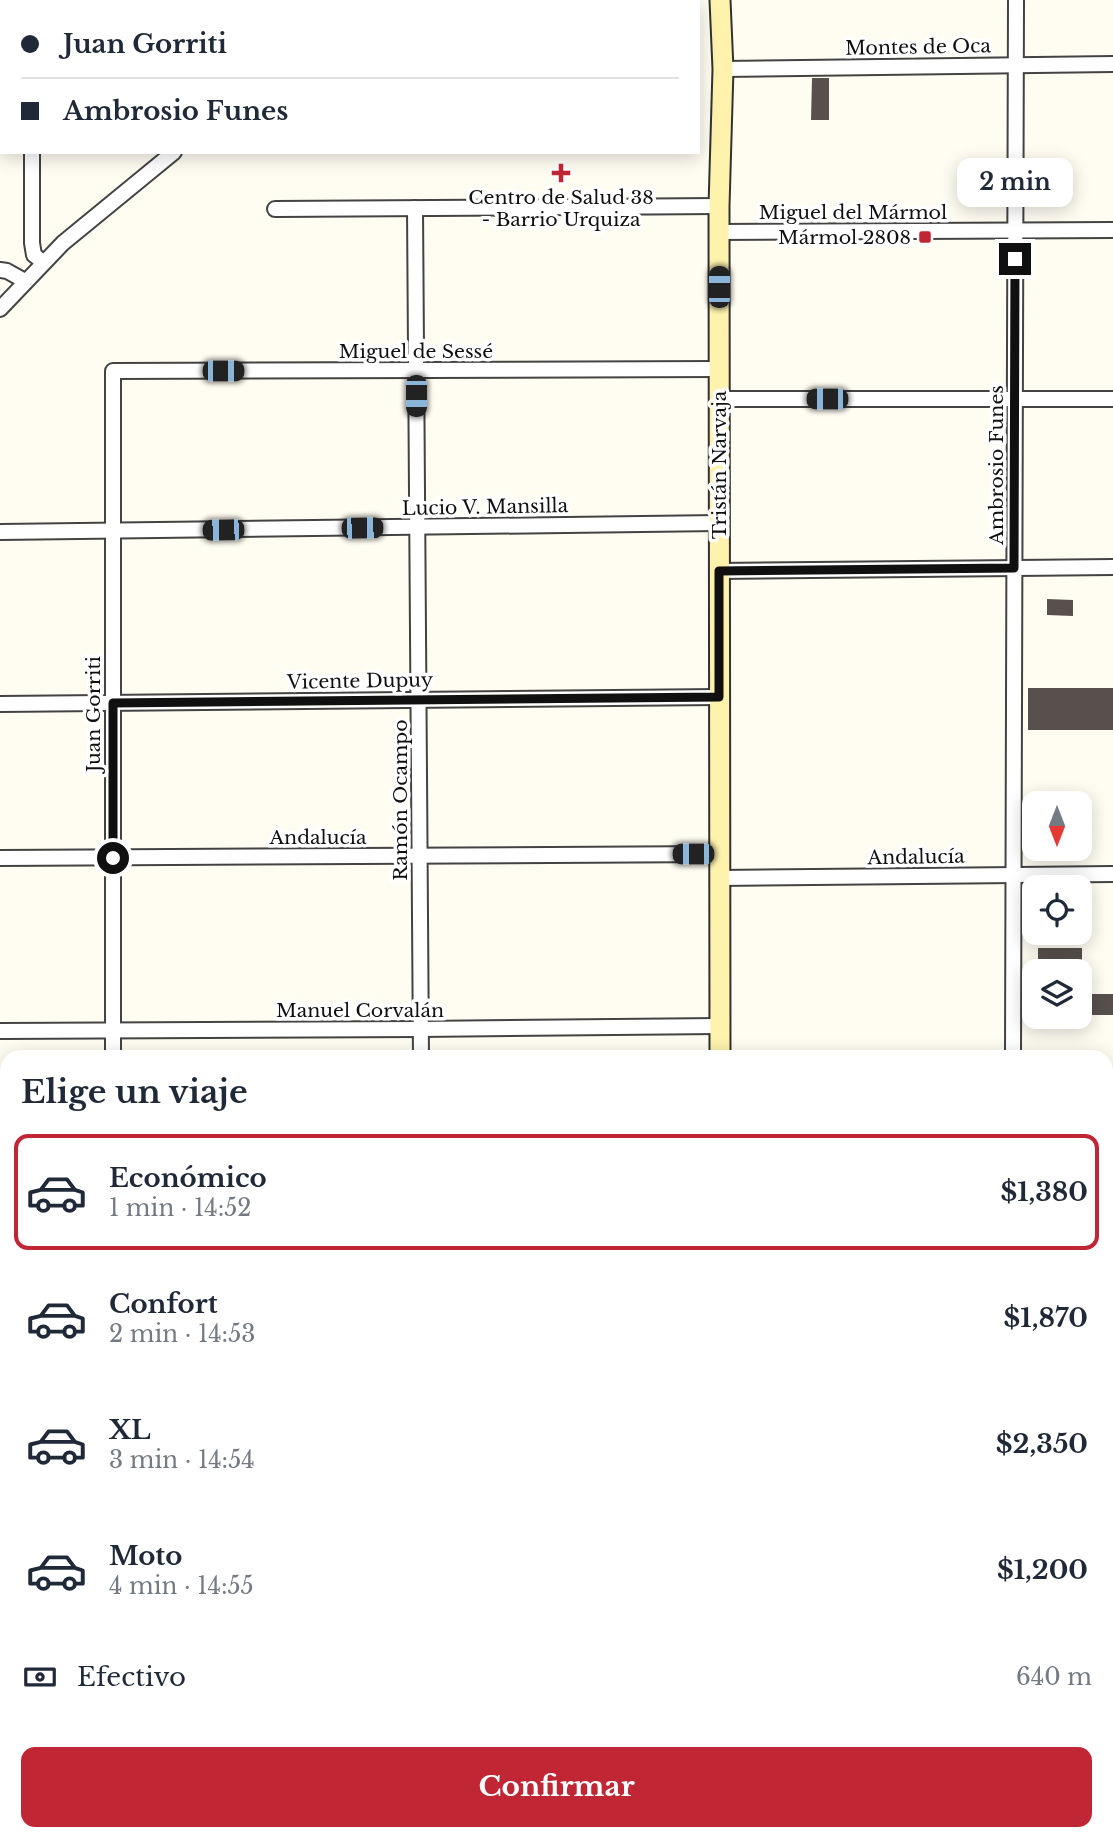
<!DOCTYPE html>
<html lang="es">
<head>
<meta charset="utf-8">
<style>
  body { margin:0; font-family:"Libre Baskerville",serif; background:#f2f2f3; color:#1f2937; height:100vh; display:flex; flex-direction:column; font-size:26px; white-space:nowrap }
  * { box-sizing:border-box; margin:0 }
  p { font-size:23px; color:#747a83 }
  .icon { flex:none; width:38px; height:38px; fill:none; stroke:currentColor; stroke-width:2; stroke-linecap:round; stroke-linejoin:round }
  .map { position:relative; flex:1; overflow:hidden }
  .details { position:absolute; left:0px; top:1050px; width:1113px; height:791px; display:flex; flex-direction:column; background:#fff; border-radius:21px 21px 0 0; box-shadow:0 4px 18px #0003 }
  .details>* { flex:none }
  .banner { position:absolute; left:0px; top:0px; width:700px; height:154px; box-shadow:0 4px 18px #0003; display:grid; align-content:center; height:154px; padding:0 21px; background:#fff }
  .needle { width:46px; rotate:180deg }
  .buttons { position:absolute; left:1022px; top:791px; display:grid; gap:14px }
  .buttons a { display:grid; place-items:center; width:70px; height:70px; border-radius:14px; background:#fff; box-shadow:0 4px 18px #0003; font-size:35px }
  .end { position:absolute; width:32px; height:32px; margin:-16px; border:9px solid #101010; background:#fff; box-shadow:0 0 0 4px #fff }
  .from { border-radius:50% }
  .bubble { position:absolute; height:49px; border-radius:14px; background:#fff; box-shadow:0 4px 18px #0003; font-size:23px; font-weight:800; line-height:49px; text-align:center }
  .car { position:absolute; width:21px; height:42px; margin:-21px -10px; border-radius:9px; box-shadow:0 0 5px 2px #0007; background:linear-gradient(#222 24%,#8ab4d8 0 40%,#222 0 76%,#8ab4d8 0 86%,#222 0) }
  .banner b { display:flex; align-items:center; gap:24px; height:66px; font-size:26px }
  .banner b+b { border-top:2px solid #e0e1e3 }
  .banner i { width:18px; height:18px; background:#1f2937 }
  ul { padding:0; list-style:none }
  li { display:flex; align-items:center; gap:21px; height:116px; margin:0 14px 10px; padding:0 7px; border:4px solid transparent; border-radius:14px }
  li div { flex:1 }
  li b { display:block; font-size:26px }
  li em { font-style:normal; font-weight:800 }
  li.active { border-color:#c12635 }
  li>.icon { width:63px; height:63px; stroke-width:1.5 }
  h2 { padding:0 21px; font-size:32px; line-height:84px }
  .pay { display:flex; align-items:center; gap:18px; height:77px; padding:0 21px; font-size:26px }
  .pay p { margin-inline-start:auto }
  .button { display:flex; gap:14px; margin-top:auto; padding:14px 21px }
  .button a { flex:1; height:80px; border-radius:14px; background:#c12635; color:#fff; font-size:28px; font-weight:800; line-height:80px; text-align:center }
  .map>svg:first-child { display:block }
  .building { fill:#58504c }
  .lines { fill:none; stroke-linecap:round; stroke-linejoin:round }
  .lane-casing { stroke:#434343; stroke-width:10 }
  .street-casing { stroke:#434343; stroke-width:18 }
  .secondary-casing { stroke:#323232; stroke-width:23 }
  .primary-casing { stroke:#212121; stroke-width:26 }
  .lane { stroke:#fff; stroke-width:7 }
  .street { stroke:#fff; stroke-width:14 }
  .secondary { stroke:#fff2ad; stroke-width:19 }
  .primary { stroke:#f8cf69; stroke-width:23 }
  .route { stroke:#101010; stroke-width:9 }
  .poi-dot { fill:#c12635; stroke:#fff; stroke-width:2.5 }
  .labels { text-anchor:middle; dominant-baseline:central; stroke-width:7; stroke-linejoin:round; paint-order:stroke }
  .street-label { font-size:19px; fill:#101010; stroke:#fff }
  .poi-label { font-size:19px; fill:#101010; stroke:#fff }
</style>
</head>
<body>
<div class="map">
<svg width="1113" height="1841" viewBox="0 0 1113 1841">
  <rect width="100%" height="100%" fill="#fffcf2"/>
  <g class="building">
    <polygon points="812,78 829,78 829,120 811,120"/>
    <polygon points="1047,599 1073,600 1073,616 1047,615"/>
    <rect x="1028" y="688" width="85" height="42"/>
    <rect x="1038" y="948" width="44" height="18"/>
    <rect x="1080" y="994" width="33" height="21"/>
  </g>
  <g class="lines">
    <g class="lane-casing">
      <polyline id="lane" points="41,1834 46,1841"/>
    </g>
    <g class="street-casing">
      <g id="street">
        <polyline points="33,2 33,0"/>
        <polyline points="301,2 301,0"/>
        <polyline points="360,2 362,0"/>
        <polyline points="0,24 2,24"/>
        <polyline points="723,69 1113,64"/>
        <polyline points="32,152 32,243 34,255 43,262"/>
        <polyline points="415,208 421,1057"/>
        <polyline points="275,209 719,206"/>
        <polyline points="719,232 1113,230"/>
        <polyline points="0,270 7,271 25,281"/>
        <polyline points="0,309 63,243 174,152"/>
        <polyline points="719,399 1113,399"/>
        <polyline points="0,532 719,523"/>
        <polyline points="719,571 1113,567"/>
        <polyline points="0,704 719,697"/>
        <polyline points="0,858 720,854"/>
        <polyline points="720,878 1113,874"/>
        <polyline points="0,1031 420,1029 719,1026"/>
        <polyline points="113,1057 113,371 719,369"/>
        <polyline points="1013,1057 1016,0"/>
        <polyline points="1106,1308 1113,1319"/>
        <polyline points="0,1763 7,1778"/>
        <polyline points="131,1834 196,1841"/>
        <polyline points="221,1841 221,1834"/>
        <polyline points="462,1841 463,1834"/>
        <polyline points="705,1841 705,1834"/>
        <polyline points="948,1841 949,1834"/>
      </g>
    </g>
    <g class="secondary-casing">
      <g id="secondary">
        <polyline points="720,1057 719,206 723,69 720,0"/>
        <polyline points="1106,1187 1113,1187"/>
        <polyline points="0,1199 7,1199"/>
      </g>
    </g>
    <g class="primary-casing">
      <g id="primary">
        <polyline points="1106,1702 1113,1703"/>
        <polyline points="0,1725 7,1723"/>
        <polyline points="1106,1735 1113,1737"/>
        <polyline points="0,1751 7,1750"/>
      </g>
    </g>
    <use href="#lane" class="lane"/>
    <use href="#street" class="street"/>
    <use href="#secondary" class="secondary"/>
    <use href="#primary" class="primary"/>
  </g>
  <g class="lines">
    <polyline class="route" points="113,858 113,703 719,697 719,571 1014,568 1015,259"/>
  </g>
  <g class="poi-dot">
    <path d="M557.5 162.5h7v7h7v7h-7v7h-7v-7h-7v-7h7z"/>
    <rect x="918" y="230" width="14" height="14" rx="3.5"/>
  </g>
  <g class="labels">
    <g class="street-label">
      <text transform="translate(918 47) rotate(-1)">Montes de Oca</text>
      <text x="853" y="212">Miguel del Mármol</text>
      <text x="416" y="351">Miguel de Sessé</text>
      <text transform="translate(719 465) rotate(-90)">Tristán Narvaja</text>
      <text transform="translate(996 465) rotate(-90)">Ambrosio Funes</text>
      <text transform="translate(485 507) rotate(-1)">Lucio V. Mansilla</text>
      <text transform="translate(360 681) rotate(-1)">Vicente Dupuy</text>
      <text transform="translate(93 714) rotate(-90)">Juan Gorriti</text>
      <text transform="translate(400 800) rotate(-90)">Ramón Ocampo</text>
      <text x="318" y="837">Andalucía</text>
      <text transform="translate(916 857) rotate(-1)">Andalucía</text>
      <text x="360" y="1010">Manuel Corvalán</text>
    </g>
    <g class="poi-label">
      <text x="561" y="197">Centro de Salud 38<tspan x="561" dy="22">- Barrio Urquiza</tspan></text>
      <text x="911" y="237" text-anchor="end">Mármol 2808</text>
    </g>
  </g>
</svg>
<div class="buttons">
<a><svg class="needle" viewBox="-14 -14 28 28"><path d="M0-13l5 13h-10z" fill="#e53935"/><path d="M0 13l5-13h-10z" fill="#747a83"/></svg></a>
<a><svg class="icon" aria-label="locate" viewBox="0 0 24 24"><circle cx="12" cy="12" r="6"/><path d="M12 2v4M12 18v4M2 12h4M18 12h4"/></svg></a>
<a><svg class="icon" aria-label="layers" viewBox="0 0 24 24"><path d="M12 4l9 5-9 5-9-5zM3 14l9 5 9-5"/></svg></a>
</div>
<i class="end from" style="left:113px;top:858px"></i>
<i class="end" style="left:1015px;top:259px"></i>
<div class="bubble" style="left:957px;top:158px;width:116px">2 min</div>
<i class="car" style="left:719px;top:287px;rotate:0deg"></i>
<i class="car" style="left:223px;top:371px;rotate:90deg"></i>
<i class="car" style="left:416px;top:396px;rotate:180deg"></i>
<i class="car" style="left:827px;top:399px;rotate:270deg"></i>
<i class="car" style="left:362px;top:528px;rotate:89deg"></i>
<i class="car" style="left:223px;top:530px;rotate:269deg"></i>
<i class="car" style="left:693px;top:854px;rotate:270deg"></i>
<div class="banner">
<b><i class="from"></i>Juan Gorriti</b>
<b><i></i>Ambrosio Funes</b>
</div>
<section class="details">
<h2>Elige un viaje</h2>
<ul>
<li class="active"><svg class="icon" aria-label="car" viewBox="0 0 24 24"><path d="M5 17H2v-5l4-1 3-4h7l3 4 3 1v5h-3M9 17h6M6 11h13"/><circle cx="7" cy="17" r="2"/><circle cx="17" cy="17" r="2"/></svg><div><b>Económico</b><p>1 min · 14:52</p></div><em>$1,380</em></li>
<li><svg class="icon" aria-label="car" viewBox="0 0 24 24"><path d="M5 17H2v-5l4-1 3-4h7l3 4 3 1v5h-3M9 17h6M6 11h13"/><circle cx="7" cy="17" r="2"/><circle cx="17" cy="17" r="2"/></svg><div><b>Confort</b><p>2 min · 14:53</p></div><em>$1,870</em></li>
<li><svg class="icon" aria-label="car" viewBox="0 0 24 24"><path d="M5 17H2v-5l4-1 3-4h7l3 4 3 1v5h-3M9 17h6M6 11h13"/><circle cx="7" cy="17" r="2"/><circle cx="17" cy="17" r="2"/></svg><div><b>XL</b><p>3 min · 14:54</p></div><em>$2,350</em></li>
<li><svg class="icon" aria-label="car" viewBox="0 0 24 24"><path d="M5 17H2v-5l4-1 3-4h7l3 4 3 1v5h-3M9 17h6M6 11h13"/><circle cx="7" cy="17" r="2"/><circle cx="17" cy="17" r="2"/></svg><div><b>Moto</b><p>4 min · 14:55</p></div><em>$1,200</em></li>
</ul>
<div class="pay"><svg class="icon" aria-label="cash" viewBox="0 0 24 24"><path d="M3 7h18v10H3z"/><circle cx="12" cy="12" r="2"/></svg>Efectivo<p>640 m</p></div>
<div class="button"><a>Confirmar</a></div>
</section>
</div>
</body>
</html>
